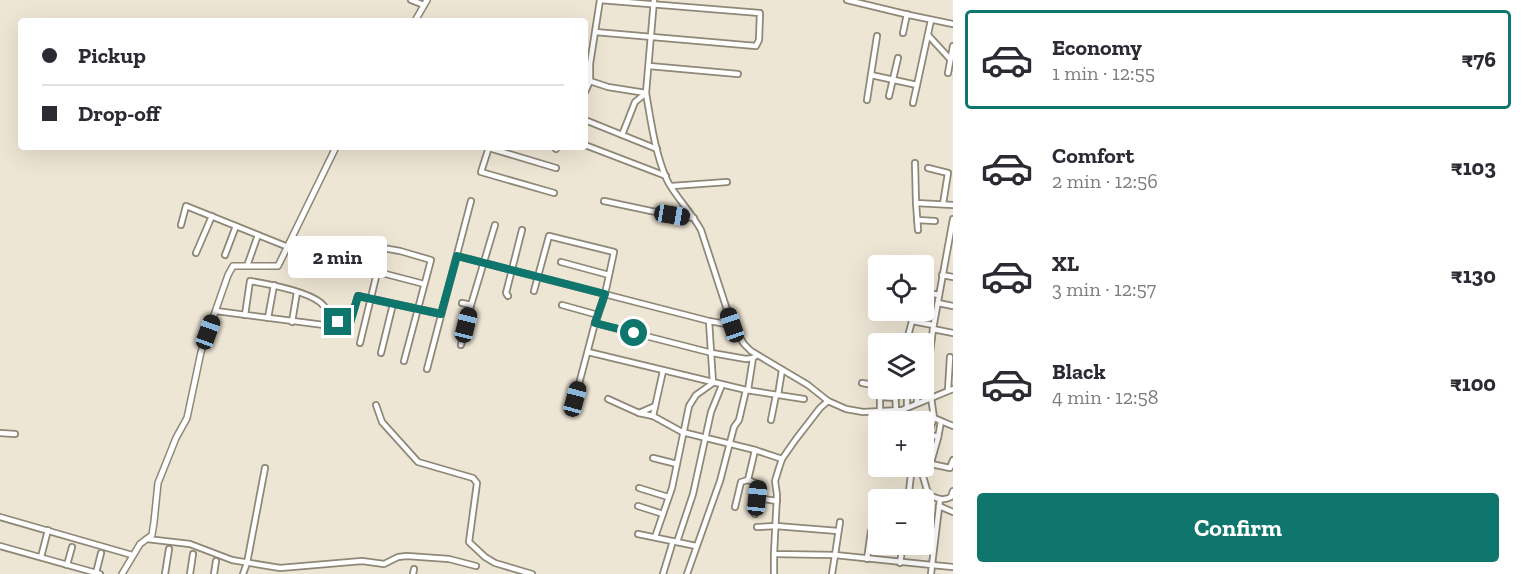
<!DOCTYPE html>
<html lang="en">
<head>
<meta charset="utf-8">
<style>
  body { margin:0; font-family:"Zilla Slab",serif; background:#f2f2f3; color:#2b2b33; height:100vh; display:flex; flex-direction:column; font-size:22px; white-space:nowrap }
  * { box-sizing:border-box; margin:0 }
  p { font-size:20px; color:#7c7c81 }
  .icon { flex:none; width:33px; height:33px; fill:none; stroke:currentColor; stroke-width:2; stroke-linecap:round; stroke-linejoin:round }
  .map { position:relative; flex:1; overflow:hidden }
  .side { display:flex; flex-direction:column; background:#fff; width:570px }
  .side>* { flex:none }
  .top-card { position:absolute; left:18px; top:18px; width:570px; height:132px; border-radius:6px; box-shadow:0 6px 24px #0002; display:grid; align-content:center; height:132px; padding:0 24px; background:#fff }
  .controls { position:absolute; left:868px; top:255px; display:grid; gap:12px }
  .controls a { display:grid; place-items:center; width:66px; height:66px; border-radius:6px; background:#fff; box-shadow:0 6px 24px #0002; font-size:30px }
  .end { position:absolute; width:27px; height:27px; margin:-14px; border:8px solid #0f766e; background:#fff; box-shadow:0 0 0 3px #fff }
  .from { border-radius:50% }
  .bubble { position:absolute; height:42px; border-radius:6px; background:#fff; box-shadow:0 6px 24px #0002; font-size:20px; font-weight:700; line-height:42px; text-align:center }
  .car { position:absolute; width:18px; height:36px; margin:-18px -9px; border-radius:8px; box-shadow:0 0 4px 2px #0007; background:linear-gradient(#222 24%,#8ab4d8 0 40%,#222 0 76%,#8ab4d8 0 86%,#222 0) }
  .top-card b { display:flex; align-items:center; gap:21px; height:57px; font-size:22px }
  .top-card b+b { border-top:2px solid #e1e1e2 }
  .top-card i { width:15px; height:15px; background:#2b2b33 }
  ul { padding:10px 0 0; list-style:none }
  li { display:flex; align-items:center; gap:18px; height:99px; margin:0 12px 9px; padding:0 12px; border:3px solid transparent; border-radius:6px }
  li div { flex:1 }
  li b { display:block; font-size:22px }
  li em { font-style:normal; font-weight:700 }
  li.selected { border-color:#0f766e }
  li>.icon { width:54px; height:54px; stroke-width:1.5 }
  .button { display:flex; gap:12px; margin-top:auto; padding:12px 24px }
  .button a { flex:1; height:69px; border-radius:6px; background:#0f766e; color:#fff; font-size:24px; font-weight:700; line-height:69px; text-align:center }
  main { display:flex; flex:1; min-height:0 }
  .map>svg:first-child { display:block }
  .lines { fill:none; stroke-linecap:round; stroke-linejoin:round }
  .minor-casing { stroke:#8f8777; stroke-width:8 }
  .tertiary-casing { stroke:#8f8777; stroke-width:8 }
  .minor { stroke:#fff; stroke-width:4.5 }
  .tertiary { stroke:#fff; stroke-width:5 }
  .route { stroke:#0f766e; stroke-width:8 }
</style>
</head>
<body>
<main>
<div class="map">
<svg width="953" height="574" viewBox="0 0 953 574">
  <rect width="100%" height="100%" fill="#eee6d5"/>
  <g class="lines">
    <g class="minor-casing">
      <g id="minor">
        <polyline points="411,0 424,5"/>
        <polyline points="847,0 909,15 953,24"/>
        <path d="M595 32 756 46 759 40 760 13 600 0 590 64V81L608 87 646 93C651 122 655 153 667 180 675 196 692 213 701 230L732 325 744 344 751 351 808 385 828 401 846 409 863 412 902 410 953 389"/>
        <polyline points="903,33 907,14"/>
        <polyline points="928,35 950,59"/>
        <polyline points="649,66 738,74"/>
        <polyline points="948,73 953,46"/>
        <polyline points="871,75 917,85 931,20"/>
        <polyline points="585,92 590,81"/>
        <polyline points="889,96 898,58"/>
        <polyline points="867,100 877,36"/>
        <polyline points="913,103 917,85"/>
        <polyline points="585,120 657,149"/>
        <polyline points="622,135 635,102 646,93 654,0"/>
        <polyline points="585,145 666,176"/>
        <polyline points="489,147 481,172 554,193"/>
        <polyline points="489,148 556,168"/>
        <polyline points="556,149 557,147"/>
        <polyline points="915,163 916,203 953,205"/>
        <polyline points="928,168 948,173 943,204"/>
        <polyline points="672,186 727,182"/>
        <polyline points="604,201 651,211 694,218"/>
        <polyline points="916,203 918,230"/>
        <polyline points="917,220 935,221"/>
        <polyline points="181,225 186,206 288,247"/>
        <polyline points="196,253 212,216"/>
        <polyline points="225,255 236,226"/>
        <polyline points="457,256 709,321 732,325"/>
        <polyline points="561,262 609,275"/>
        <polyline points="247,266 258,235"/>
        <polyline points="378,272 424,284"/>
        <polyline points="942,275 953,277"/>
        <polyline points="534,291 549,236 614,252 605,294 595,323 575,399"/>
        <polyline points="924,292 939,295"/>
        <polyline points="508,296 506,293 522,230"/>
        <polyline points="462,303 471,305"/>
        <polyline points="938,303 953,306"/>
        <polyline points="562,305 598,315"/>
        <polyline points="216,311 324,325 337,322 350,323 358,296 441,314"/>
        <path d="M245 315 250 281C268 284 313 292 324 306 327 312 328 318 329 325"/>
        <polyline points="268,318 274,285"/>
        <polyline points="912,321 933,325"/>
        <polyline points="292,322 297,292"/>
        <polyline points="595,323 712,353 746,359 753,358 756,356"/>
        <polyline points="933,329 953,333"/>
        <polyline points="907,340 912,321 913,310"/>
        <polyline points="360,343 383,248 400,251 431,260 404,361"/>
        <polyline points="461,345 471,305 495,225"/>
        <polyline points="588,352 746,390 804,399"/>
        <polyline points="381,353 393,304"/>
        <polyline points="427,369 471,201"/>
        <polyline points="862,383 879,386"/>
        <polyline points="895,388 896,410"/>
        <polyline points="907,388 907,407"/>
        <polyline points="748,390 753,358"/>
        <polyline points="948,390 950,357"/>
        <polyline points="778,395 782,370"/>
        <polyline points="880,397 896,398"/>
        <polyline points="608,399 639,413 653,416 682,432 755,450 782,459"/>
        <polyline points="927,399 929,361 933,329 953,219"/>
        <polyline points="828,401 820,408 796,439 782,459 779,468 775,481 777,495 774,554 835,555 932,565 940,499"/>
        <polyline points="917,403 917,388"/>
        <polyline points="376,405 382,422 418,462 473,478 477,483 469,542 485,557 495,563 532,574"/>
        <polyline points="880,412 880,388"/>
        <polyline points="639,413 655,406"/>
        <polyline points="653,416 663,371"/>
        <path d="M934 418 941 421 938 438 928 473H922L927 490 931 496C939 499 943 501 951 497L953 491"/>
        <polyline points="934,418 928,434 938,437"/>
        <polyline points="771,420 776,395"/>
        <polyline points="941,421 953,426"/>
        <polyline points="919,422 934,418 931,397"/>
        <polyline points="0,433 15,434"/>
        <polyline points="653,458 677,464"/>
        <polyline points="931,464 950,468 953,460"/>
        <polyline points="748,480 755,450"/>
        <polyline points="639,488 668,497"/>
        <polyline points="757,498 777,501"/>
        <polyline points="908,500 912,466"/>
        <polyline points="638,506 663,514"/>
        <polyline points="939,506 953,512"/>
        <polyline points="735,507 741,482 748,480 758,484 755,514"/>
        <polyline points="0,517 132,555"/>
        <polyline points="757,527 776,526 838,531"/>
        <polyline points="638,534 696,546"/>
        <polyline points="655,537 672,488 689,406 696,395 713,383 709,321"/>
        <polyline points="147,539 190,544 232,560 280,568 362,561 384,564 398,557 407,556 449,559 476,566"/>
        <polyline points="677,542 693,494 711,412 722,385"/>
        <polyline points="0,546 100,574"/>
        <polyline points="835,555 840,522"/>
        <polyline points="41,557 48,530"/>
        <polyline points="867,559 871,531"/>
        <polyline points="900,563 903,544"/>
        <polyline points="67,565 72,547"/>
        <polyline points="96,573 101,553"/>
        <polyline points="165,574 169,549"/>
        <polyline points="190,574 193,554"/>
        <polyline points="214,574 216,561"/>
        <polyline points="243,574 247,563 265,468"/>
        <polyline points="413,574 414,569"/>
        <polyline points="663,574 673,541"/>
        <polyline points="687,574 720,481 734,427 739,420 746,390"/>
        <polyline points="774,574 774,554"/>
        <polyline points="832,574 835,555"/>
        <polyline points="931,574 932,565 953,567"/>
      </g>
    </g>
    <g class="tertiary-casing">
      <g id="tertiary">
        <polyline points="415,21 427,0"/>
        <polyline points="122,574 140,544 152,535 154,522 158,483 176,438 187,418 201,352 228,275 233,266 278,266 336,147"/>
      </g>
    </g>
    <use href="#minor" class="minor"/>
    <use href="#tertiary" class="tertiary"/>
  </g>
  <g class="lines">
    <polyline class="route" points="338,322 350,323 358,296 441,314 457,256 605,294 595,323 634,333"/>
  </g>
</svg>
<div class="controls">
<a><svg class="icon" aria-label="locate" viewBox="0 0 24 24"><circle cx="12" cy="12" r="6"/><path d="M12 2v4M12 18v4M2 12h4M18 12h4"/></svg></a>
<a><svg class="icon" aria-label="layers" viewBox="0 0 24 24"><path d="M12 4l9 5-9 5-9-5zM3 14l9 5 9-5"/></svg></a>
<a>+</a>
<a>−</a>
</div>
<i class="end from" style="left:634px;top:333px"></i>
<i class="end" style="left:338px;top:322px"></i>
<div class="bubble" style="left:288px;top:236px;width:99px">2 min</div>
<i class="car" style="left:672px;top:215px;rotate:99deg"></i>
<i class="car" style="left:466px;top:325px;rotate:14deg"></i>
<i class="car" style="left:732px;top:325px;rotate:341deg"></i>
<i class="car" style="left:208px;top:332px;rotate:20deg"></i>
<i class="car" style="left:575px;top:399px;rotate:15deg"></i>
<i class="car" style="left:757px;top:498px;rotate:6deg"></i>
<div class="top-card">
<b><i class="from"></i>Pickup</b>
<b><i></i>Drop-off</b>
</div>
</div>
<section class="side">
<ul>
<li class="selected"><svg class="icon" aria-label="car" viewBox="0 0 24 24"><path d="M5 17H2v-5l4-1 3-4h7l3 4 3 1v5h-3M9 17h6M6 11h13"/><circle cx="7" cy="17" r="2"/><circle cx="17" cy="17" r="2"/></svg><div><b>Economy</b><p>1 min · 12:55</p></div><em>₹76</em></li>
<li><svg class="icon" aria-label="car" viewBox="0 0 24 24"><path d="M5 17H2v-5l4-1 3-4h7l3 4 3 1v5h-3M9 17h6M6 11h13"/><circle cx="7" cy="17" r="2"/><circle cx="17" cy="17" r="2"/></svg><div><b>Comfort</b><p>2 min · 12:56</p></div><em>₹103</em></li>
<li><svg class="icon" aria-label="car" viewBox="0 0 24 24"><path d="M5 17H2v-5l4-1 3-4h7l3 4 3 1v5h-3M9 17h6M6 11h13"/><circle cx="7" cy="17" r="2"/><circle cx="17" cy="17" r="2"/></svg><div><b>XL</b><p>3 min · 12:57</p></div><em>₹130</em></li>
<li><svg class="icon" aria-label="car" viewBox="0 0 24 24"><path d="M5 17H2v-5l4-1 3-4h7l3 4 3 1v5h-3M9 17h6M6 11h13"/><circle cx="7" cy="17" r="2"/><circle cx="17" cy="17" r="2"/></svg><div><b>Black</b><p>4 min · 12:58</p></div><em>₹100</em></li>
</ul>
<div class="button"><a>Confirm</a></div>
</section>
</main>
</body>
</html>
